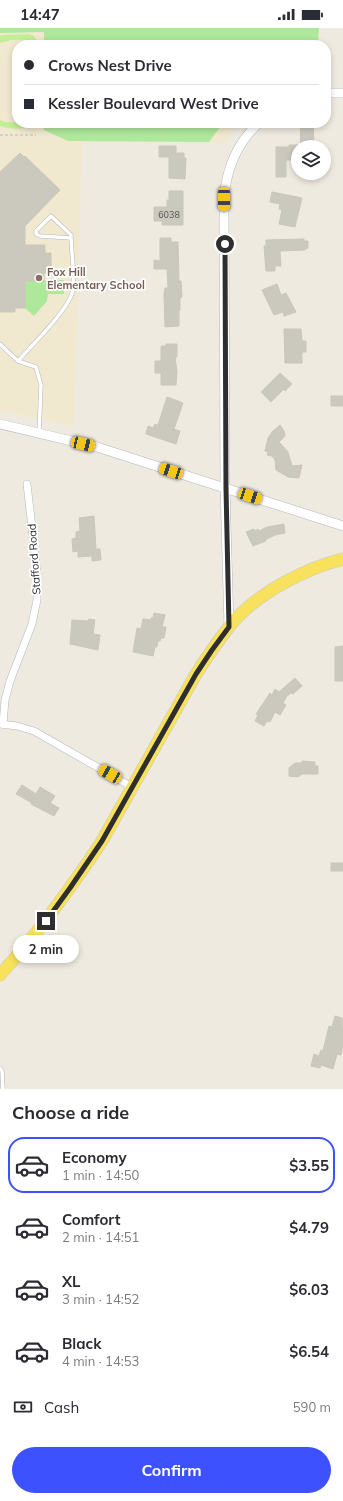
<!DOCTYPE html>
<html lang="en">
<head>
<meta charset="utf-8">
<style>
  body { margin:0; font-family:Mulish,sans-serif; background:#f2f2f3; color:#2b2b33; height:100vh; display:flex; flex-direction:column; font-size:15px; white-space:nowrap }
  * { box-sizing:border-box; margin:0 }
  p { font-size:13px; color:#7c7c81 }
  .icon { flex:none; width:22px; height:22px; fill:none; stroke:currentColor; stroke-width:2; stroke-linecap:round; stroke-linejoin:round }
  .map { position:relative; height:1061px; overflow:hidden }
  .drawer { display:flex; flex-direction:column; background:#fff; flex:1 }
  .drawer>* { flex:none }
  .top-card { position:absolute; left:12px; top:12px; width:319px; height:88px; border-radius:16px; box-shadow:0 2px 6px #0003; display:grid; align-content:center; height:88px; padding:0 12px; background:#fff }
  .fabs { position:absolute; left:291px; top:112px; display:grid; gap:8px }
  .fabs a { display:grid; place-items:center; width:40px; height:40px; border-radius:50%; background:#fff; box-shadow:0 2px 6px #0003; font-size:20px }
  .end { position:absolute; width:18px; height:18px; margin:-9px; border:5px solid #2e2e2e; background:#fff; box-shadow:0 0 0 2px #fff }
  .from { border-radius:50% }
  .bubble { position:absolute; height:28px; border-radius:14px; background:#fff; box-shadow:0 2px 6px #0003; font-size:13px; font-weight:700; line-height:28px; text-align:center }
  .car { position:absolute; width:12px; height:24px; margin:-12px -6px; border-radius:5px; box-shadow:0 0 3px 1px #0007; background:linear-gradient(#f5c518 24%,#345 0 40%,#f5c518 0 76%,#345 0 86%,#f5c518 0) }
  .top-card b { display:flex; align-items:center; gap:14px; height:38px; font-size:15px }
  .top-card b+b { border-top:1px solid #e1e1e2 }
  .top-card i { width:10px; height:10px; background:#2b2b33 }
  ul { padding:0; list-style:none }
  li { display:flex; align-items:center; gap:12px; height:56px; margin:0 8px 6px; padding:0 4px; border:2px solid transparent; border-radius:16px }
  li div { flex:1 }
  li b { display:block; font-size:15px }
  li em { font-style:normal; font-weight:700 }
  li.selected { border-color:#3d51ff }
  li>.icon { width:36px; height:36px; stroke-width:1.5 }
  h2 { padding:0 12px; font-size:18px; line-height:48px }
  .pay { display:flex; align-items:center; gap:10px; height:44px; padding:0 12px; font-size:15px }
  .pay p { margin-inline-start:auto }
  .button { display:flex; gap:8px; margin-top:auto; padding:8px 12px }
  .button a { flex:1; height:46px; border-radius:24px; background:#3d51ff; color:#fff; font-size:16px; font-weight:700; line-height:46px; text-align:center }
  .status { display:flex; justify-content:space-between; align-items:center; height:28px; padding:0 20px; background:#fff; direction:ltr }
  .status svg { height:11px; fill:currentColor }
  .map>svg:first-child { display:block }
  .education { fill:#f1e9cf }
  .green { fill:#aee89b }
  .pitch { fill:#c2ef96 }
  .building { fill:#cbc8be; stroke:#cbc6b9 }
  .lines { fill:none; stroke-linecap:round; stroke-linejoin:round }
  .service-casing { stroke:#b4b5c1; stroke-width:4.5 }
  .minor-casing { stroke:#b4b5c1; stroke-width:8 }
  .tertiary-casing { stroke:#b4b5c1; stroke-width:10 }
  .primary-casing { stroke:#c9c9c9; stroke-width:13 }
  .path { stroke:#c9c9c9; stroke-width:1.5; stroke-dasharray:3 2; stroke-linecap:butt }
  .service { stroke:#fff; stroke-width:3.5 }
  .minor { stroke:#fff; stroke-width:7 }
  .tertiary { stroke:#fff; stroke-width:9 }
  .primary { stroke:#f8e15c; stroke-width:12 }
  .route { stroke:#2e2e2e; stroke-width:5 }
  .education-dot { fill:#8d6e63; stroke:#fff; stroke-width:1.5 }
  .labels { text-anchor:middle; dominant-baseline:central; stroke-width:3.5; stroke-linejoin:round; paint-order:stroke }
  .number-label { font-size:9px; fill:#555452 }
  .education-label { font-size:11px; font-weight:bold; fill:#785e54; stroke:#fff; text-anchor:start }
  .street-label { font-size:11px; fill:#2e2e2e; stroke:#fff }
</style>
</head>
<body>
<div class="status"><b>14:47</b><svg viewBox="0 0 49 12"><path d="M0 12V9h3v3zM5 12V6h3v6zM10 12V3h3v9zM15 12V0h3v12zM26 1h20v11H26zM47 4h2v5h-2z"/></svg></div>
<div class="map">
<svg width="343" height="1061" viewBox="0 0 343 1061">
  <rect width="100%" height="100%" fill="#efeae0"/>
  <polygon class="education" points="0,0 319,0 318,17 17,17 17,95 239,95 224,116 209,114 82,114 74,398 0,383"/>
  <g class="green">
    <polygon points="0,0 319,0 318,17 44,17 44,4 0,5"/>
    <polygon points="44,95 223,95 209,114 68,113 44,102"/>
    <polygon points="64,252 64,266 48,266 47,273 34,288 25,280 25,253"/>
  </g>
  <g class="pitch">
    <path d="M29 6 34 8 40 17C31 17 32 13 26 12 18 11 7 12 0 15V8L3 7Z"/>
    <path d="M0 92 5 94 37 95C27 102 11 102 0 98Z"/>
  </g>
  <g class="building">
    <polygon points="300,95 313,95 314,119 301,119"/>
    <polygon points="289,117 298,117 298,132 286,132 286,149 276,149 276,119 289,119"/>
    <polygon points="159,118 176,118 176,125 184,125 184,130 186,130 185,151 169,150 169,129 159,129"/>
    <polygon points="20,125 24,129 25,128 60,162 25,198 25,217 45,217 45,225 51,225 51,245 44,245 44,253 25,253 25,280 15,280 15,284 0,284 0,144"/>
    <polygon points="169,163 183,163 183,197 162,197 162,193 154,193 154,179 167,179 167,172 169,172"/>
    <polygon points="272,164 302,170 295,199 279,196 282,182 279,181 280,176 270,174"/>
    <polygon points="160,210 171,210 171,214 178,214 179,253 181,253 182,269 180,270 180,282 179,282 179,298 165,299 164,266 165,260 168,260 167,241 154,241 154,232 160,233"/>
    <polygon points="304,211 304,213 308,213 308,220 305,221 305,222 280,223 281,238 275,238 275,243 266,243 264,218 266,218 266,212"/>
    <polygon points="277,256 281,267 286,265 296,284 284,288 283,284 274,287 262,262"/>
    <polygon points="284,301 301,301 302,313 306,313 306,324 302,324 302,335 285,335"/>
    <polygon points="166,316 177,316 177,329 175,329 177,344 176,357 161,357 161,345 155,345 155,333 161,333 161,318 166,318"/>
    <polygon points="280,345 292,356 285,363 284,361 271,374 261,364"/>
    <rect x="331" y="368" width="12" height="10"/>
    <polygon points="167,369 183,375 174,401 180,403 176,416 146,406 148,398 153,400 155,396 158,397"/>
    <polygon points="280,397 284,403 285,408 279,414 288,424 292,438 302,437 299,450 288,449 276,442 275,432 272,428 267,427 268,424 265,423 268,410 272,404"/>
    <polygon points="94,488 96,521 100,521 101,532 92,533 92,528 78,529 78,523 73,524 72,511 76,510 76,504 80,503 79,490"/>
    <polygon points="284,496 285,505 275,507 265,512 266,513 253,518 246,504 254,501 255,503 258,501 259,503 267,499"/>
    <polygon points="154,585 165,587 162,599 166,599 164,610 161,610 160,613 158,613 157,619 155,619 153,628 133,624 137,600 141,601 143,591 151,592 151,590 153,590"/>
    <polygon points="89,591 95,592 93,606 100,607 98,622 70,616 72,592 88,593"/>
    <polygon points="343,618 343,653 335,653 335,619"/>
    <polygon points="295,650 302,658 293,666 291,665 287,668 283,675 286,677 280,687 275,684 270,694 267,693 264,698 255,693 258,687 256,686 270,665 272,667 275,661 279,664"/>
    <polygon points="302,733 315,734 315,738 318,738 318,746 302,746 298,749 289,748 289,740 295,735 302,735"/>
    <polygon points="22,757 36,766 40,759 55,768 50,775 59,780 54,788 31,776 32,775 16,766"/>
    <rect x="331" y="835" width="12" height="8"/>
    <polygon points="335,988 342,990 343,1017 341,1027 337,1026 333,1041 321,1037 320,1040 311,1038 314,1026 319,1028 321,1022 323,1023 329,998 332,999"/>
  </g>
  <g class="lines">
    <g class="service-casing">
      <g id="service">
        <polyline points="0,316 18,333 36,339 41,357 39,405"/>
        <path d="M18 333C31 318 68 282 72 265 76 248 71 225 71 207L51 188 36 203V206L40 208 71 210"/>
        <polyline points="0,1040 2,1043 3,1061"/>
      </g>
    </g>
    <g class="minor-casing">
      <g id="minor">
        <polyline points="0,696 17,698 34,703 132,759"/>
        <polyline points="3,696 5,672 10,653 32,596 37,572 37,544 27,456"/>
      </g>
    </g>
    <g class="tertiary-casing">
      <g id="tertiary">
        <polyline points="326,65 343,65"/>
        <polyline points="0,396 97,419 343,498"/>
        <path d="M229 599 225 460 224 171C226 142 237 114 259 95"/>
      </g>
    </g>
    <g class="primary-casing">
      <path id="primary" d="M0 947C38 905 71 860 102 813L196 646C207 629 219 611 233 594 258 565 306 540 343 531"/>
    </g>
    <polyline class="path" points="0,107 36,107"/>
    <use href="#service" class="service"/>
    <use href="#minor" class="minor"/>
    <use href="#tertiary" class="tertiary"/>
    <use href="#primary" class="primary"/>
  </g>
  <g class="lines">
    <polyline class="route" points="46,893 70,860 102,813 196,646 212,622 229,599 226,460 225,216"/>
  </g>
  <circle class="education-dot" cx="39" cy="250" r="4"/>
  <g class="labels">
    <g class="number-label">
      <text x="169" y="186">6038</text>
    </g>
    <g class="education-label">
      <text x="47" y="244">Fox Hill<tspan x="47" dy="13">Elementary School</tspan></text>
    </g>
    <g class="street-label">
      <text transform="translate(34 531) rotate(-94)">Stafford Road</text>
    </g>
  </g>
</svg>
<div class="fabs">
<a><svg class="icon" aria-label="layers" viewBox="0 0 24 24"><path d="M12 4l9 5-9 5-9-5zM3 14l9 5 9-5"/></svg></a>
</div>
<i class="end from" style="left:225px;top:216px"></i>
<i class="end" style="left:46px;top:893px"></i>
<div class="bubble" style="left:13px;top:907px;width:66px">2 min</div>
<i class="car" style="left:224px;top:171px;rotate:180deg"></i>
<i class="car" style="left:83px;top:416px;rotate:103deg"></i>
<i class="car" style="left:171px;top:443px;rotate:288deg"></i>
<i class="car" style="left:250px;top:468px;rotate:108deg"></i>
<i class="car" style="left:110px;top:746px;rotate:300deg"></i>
<div class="top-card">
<b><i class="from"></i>Crows Nest Drive</b>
<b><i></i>Kessler Boulevard West Drive</b>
</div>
</div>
<section class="drawer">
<h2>Choose a ride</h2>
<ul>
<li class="selected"><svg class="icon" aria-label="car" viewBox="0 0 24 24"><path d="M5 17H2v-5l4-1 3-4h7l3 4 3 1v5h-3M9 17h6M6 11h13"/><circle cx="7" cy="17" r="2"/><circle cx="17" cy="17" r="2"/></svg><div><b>Economy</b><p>1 min · 14:50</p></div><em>$3.55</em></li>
<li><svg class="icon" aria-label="car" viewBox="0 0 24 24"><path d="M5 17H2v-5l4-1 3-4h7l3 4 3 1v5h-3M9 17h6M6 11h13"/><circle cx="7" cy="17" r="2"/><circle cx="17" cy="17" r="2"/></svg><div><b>Comfort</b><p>2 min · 14:51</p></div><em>$4.79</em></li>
<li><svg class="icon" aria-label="car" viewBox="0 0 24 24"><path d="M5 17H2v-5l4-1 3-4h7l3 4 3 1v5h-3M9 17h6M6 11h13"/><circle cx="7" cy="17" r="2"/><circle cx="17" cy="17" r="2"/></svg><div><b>XL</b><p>3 min · 14:52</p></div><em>$6.03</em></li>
<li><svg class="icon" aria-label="car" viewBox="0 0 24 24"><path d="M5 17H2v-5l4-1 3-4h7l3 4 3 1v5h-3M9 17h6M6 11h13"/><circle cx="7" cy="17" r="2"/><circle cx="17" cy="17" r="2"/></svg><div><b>Black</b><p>4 min · 14:53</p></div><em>$6.54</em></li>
</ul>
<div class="pay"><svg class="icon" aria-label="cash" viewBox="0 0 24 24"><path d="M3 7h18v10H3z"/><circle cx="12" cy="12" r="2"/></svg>Cash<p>590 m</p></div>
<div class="button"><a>Confirm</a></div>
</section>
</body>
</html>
